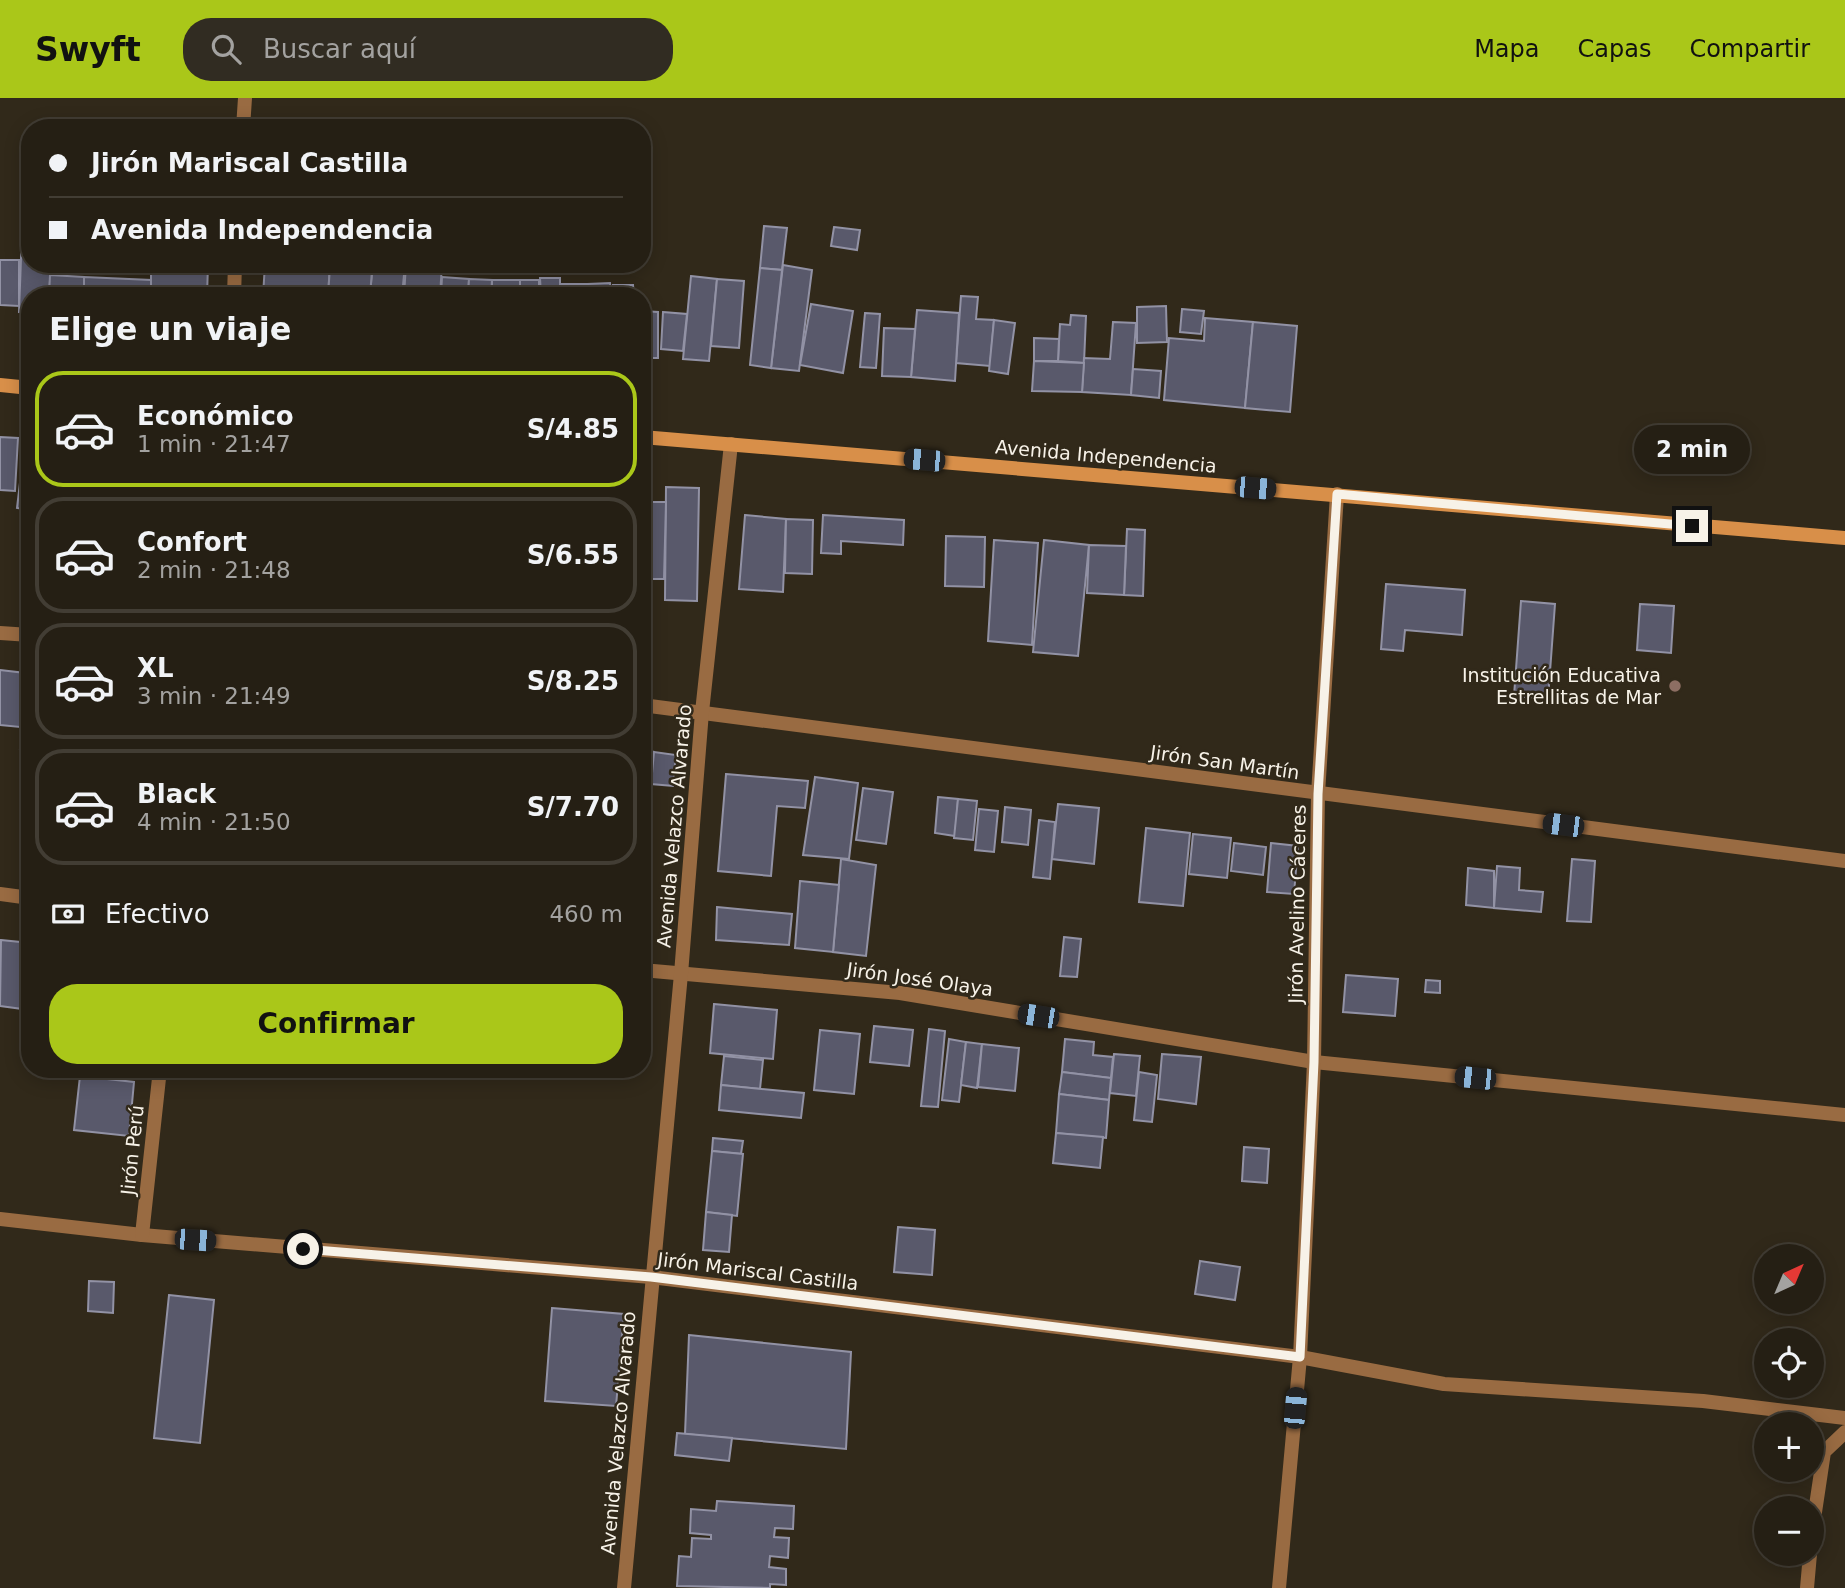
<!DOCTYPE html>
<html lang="es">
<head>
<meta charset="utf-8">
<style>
  body { margin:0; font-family:"DejaVu Sans",sans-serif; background:#312c22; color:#f1f3f6; height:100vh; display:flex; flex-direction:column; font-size:26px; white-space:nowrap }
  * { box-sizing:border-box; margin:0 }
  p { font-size:23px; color:#a3a2a0 }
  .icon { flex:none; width:38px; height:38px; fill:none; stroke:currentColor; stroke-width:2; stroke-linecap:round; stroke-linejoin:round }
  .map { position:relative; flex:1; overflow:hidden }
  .details { position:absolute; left:21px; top:189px; width:630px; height:791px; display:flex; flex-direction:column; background:#251f14; border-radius:28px; box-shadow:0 4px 18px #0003,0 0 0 2px #423d34 }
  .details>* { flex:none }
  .guide { position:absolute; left:21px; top:21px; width:630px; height:154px; border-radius:28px; box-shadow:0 4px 18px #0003,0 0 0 2px #423d34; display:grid; align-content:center; height:154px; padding:0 28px; background:#251f14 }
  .needle { width:46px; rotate:44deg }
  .buttons { position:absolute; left:1754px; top:1146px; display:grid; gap:14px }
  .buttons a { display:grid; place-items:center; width:70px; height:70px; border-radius:50%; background:#251f14; box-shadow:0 4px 18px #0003,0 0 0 2px #423d34; font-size:35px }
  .end { position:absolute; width:32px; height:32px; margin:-16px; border:9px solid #f7f2e8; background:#111; box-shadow:0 0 0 4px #111 }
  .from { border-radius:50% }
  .bubble { position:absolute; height:49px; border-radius:24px; background:#251f14; box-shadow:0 4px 18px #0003,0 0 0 2px #423d34; font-size:23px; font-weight:700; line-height:49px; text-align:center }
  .car { position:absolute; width:21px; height:42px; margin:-21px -10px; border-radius:9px; box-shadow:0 0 5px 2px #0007; background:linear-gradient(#222 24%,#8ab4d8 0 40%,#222 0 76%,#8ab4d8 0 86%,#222 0) }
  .guide b { display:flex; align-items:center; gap:24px; height:66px; font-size:26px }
  .guide b+b { border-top:2px solid #423d34 }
  .guide i { width:18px; height:18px; background:#f1f3f6 }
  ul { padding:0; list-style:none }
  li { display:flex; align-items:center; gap:21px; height:116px; margin:0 14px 10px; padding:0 14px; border:4px solid #423d34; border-radius:28px }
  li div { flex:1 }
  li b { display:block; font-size:26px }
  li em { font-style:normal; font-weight:700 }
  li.on { border-color:#aac719 }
  li>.icon { width:63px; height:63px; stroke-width:1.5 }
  h2 { padding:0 28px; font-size:32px; line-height:84px }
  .pay { display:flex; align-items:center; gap:18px; height:77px; padding:0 28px; font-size:26px }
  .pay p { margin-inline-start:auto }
  .cta { display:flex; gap:14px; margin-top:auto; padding:14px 28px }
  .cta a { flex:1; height:80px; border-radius:28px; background:#aac719; color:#111; font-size:28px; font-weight:700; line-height:80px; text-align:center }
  header { display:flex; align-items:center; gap:42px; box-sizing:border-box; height:98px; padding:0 35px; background:#aac719; color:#111 }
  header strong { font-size:33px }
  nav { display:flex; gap:38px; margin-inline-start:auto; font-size:24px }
  .search { width:490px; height:63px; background:#312c22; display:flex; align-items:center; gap:18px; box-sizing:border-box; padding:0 24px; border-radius:28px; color:#a3a2a0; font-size:26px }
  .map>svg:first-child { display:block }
  .building { fill:#59596b; stroke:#9292a5; stroke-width:2 }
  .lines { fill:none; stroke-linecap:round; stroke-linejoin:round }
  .minor { stroke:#996b42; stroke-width:14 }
  .secondary { stroke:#d88f49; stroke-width:14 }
  .route { stroke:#f7f2e8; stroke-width:9 }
  .education-dot { fill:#8d6e63; stroke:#31291a; stroke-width:2.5 }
  .labels { text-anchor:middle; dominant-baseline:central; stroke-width:5; stroke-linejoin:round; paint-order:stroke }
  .street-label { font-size:19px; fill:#f7f2e8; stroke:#31291a }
  .poi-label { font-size:19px; fill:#f7f2e8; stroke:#31291a; text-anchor:end }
</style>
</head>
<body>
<header>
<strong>Swyft</strong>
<div class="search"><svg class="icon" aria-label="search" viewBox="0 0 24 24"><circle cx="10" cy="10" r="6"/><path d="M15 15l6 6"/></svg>Buscar aquí</div>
<nav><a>Mapa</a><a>Capas</a><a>Compartir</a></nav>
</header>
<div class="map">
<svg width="1845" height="1490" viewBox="0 0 1845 1490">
  <rect width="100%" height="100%" fill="#31291a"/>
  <g class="building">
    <polygon points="23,107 30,107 30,166 51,166 49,198 30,198 30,215 19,214"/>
    <polygon points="764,128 787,130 782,172 760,170"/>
    <polygon points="834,129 860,132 857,152 831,148"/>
    <polygon points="0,162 19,162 19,208 0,207"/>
    <polygon points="151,166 208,166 207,198 151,198"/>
    <polygon points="265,166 330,166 328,198 263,198"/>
    <polygon points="373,166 405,166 402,198 370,196"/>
    <polygon points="406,166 442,166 440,198 404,198"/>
    <polygon points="783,167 812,172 799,273 771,270"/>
    <polygon points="330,169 372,172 370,198 328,198"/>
    <polygon points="760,170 782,172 771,270 750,267"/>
    <polygon points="50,177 84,179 84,198 49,198"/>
    <polygon points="691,178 717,181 709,263 683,261"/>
    <polygon points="84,179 151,182 151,198 84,198"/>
    <polygon points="442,179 469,181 468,198 441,198"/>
    <polygon points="540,180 560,180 560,198 541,198"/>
    <polygon points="469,181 492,182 491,198 468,198"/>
    <polygon points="717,181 744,183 739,250 711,248"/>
    <rect x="492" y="182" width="28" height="16"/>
    <rect x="520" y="182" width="19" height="16"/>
    <polygon points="610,185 611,198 588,198 588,186"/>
    <rect x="560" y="186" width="28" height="12"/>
    <polygon points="613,187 633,187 634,198 614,198"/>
    <polygon points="961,198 978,199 976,221 994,222 990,268 956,265"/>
    <polygon points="811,206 853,213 843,275 800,267"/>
    <polygon points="1166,208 1167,244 1137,245 1137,209"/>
    <polygon points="1182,211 1204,213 1201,236 1180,234"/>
    <polygon points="917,212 959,215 955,283 911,279"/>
    <polygon points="642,213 658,214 658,260 642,260"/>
    <polygon points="663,214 687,216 683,253 661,251"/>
    <polygon points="865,215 880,216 876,270 860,269"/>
    <polygon points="1071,217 1086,218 1084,265 1058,263 1060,226 1070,227"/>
    <polygon points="1205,220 1253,224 1245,310 1164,302 1169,240 1204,243"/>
    <polygon points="994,222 1015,225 1008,276 989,273"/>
    <polygon points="1113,224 1136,225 1131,297 1082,294 1084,260 1110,261"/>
    <polygon points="1253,224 1297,228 1290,314 1245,310"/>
    <polygon points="884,230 915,231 911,279 882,278"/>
    <polygon points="1034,240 1059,241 1058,263 1034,263"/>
    <polygon points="1034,263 1084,265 1082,294 1032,293"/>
    <polygon points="1133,271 1161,273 1159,300 1131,297"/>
    <polygon points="27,326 30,327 30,412 17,410"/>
    <polygon points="0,339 18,340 15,393 0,392"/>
    <polygon points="666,389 699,390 697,503 665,502"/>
    <polygon points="642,404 666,404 664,481 642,481"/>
    <polygon points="745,417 786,421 783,494 739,491"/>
    <polygon points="823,417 904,422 903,447 841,443 841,456 821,455"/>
    <polygon points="786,421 813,422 812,476 785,475"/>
    <polygon points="1127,431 1145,432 1143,498 1124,497"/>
    <polygon points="946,438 985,439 984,489 945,488"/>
    <polygon points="994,442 1038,445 1032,547 988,543"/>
    <polygon points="1044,442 1089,447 1078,558 1033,554"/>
    <polygon points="1089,447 1126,448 1124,497 1087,495"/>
    <polygon points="1386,486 1465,492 1462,537 1405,532 1403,553 1381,551"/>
    <polygon points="1521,503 1555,506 1548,601 1514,598"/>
    <polygon points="1640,506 1674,508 1671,555 1637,552"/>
    <polygon points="0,572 25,575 20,629 0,627"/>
    <polygon points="25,582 30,582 30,651 20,651"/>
    <polygon points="642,653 654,654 651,686 642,685"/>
    <polygon points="654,654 676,657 673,688 651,686"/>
    <polygon points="726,676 808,683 805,710 777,708 771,778 718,773"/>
    <polygon points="815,679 858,685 849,761 803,757"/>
    <polygon points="863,690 893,694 886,746 856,742"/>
    <polygon points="938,699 958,701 955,738 935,735"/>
    <polygon points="958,701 977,703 973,742 954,740"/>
    <polygon points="1058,706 1099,710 1094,766 1052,761"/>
    <polygon points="1005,709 1031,712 1028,747 1002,744"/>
    <polygon points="979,711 998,713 994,754 975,752"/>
    <polygon points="1039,722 1055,724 1050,781 1033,779"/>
    <polygon points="1146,730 1190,735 1183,808 1139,804"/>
    <polygon points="1193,736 1231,740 1227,780 1189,776"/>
    <polygon points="1234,745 1266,749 1263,777 1231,773"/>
    <polygon points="1271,745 1298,748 1294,796 1267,794"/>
    <polygon points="841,761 876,767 866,858 833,854"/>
    <polygon points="1572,761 1595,763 1591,824 1567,823"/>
    <polygon points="1497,768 1520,770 1519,792 1543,794 1541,814 1494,810"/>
    <polygon points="1468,770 1494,773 1494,810 1466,807"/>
    <polygon points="800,783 839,787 833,854 795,850"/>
    <polygon points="717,809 792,816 789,847 716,842"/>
    <polygon points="1064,839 1081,841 1077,879 1060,878"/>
    <polygon points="1,842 30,845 30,912 0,908"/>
    <polygon points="1346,877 1398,881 1395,918 1343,914"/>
    <polygon points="1426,882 1440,883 1440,895 1425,894"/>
    <polygon points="714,906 777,912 773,961 710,955"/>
    <polygon points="874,928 913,932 909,968 870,964"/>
    <polygon points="929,931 945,933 938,1009 921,1008"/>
    <polygon points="820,932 860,936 854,996 814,992"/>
    <polygon points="949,941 966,944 959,1004 942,1002"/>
    <polygon points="1065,941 1094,944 1093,957 1113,959 1111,980 1062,974"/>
    <polygon points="966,944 982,946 977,990 961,987"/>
    <polygon points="982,946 1019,950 1015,993 978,989"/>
    <polygon points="1114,956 1140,958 1136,998 1110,995"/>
    <polygon points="1162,956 1201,959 1196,1006 1158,1001"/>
    <polygon points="724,958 763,962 760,991 721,987"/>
    <polygon points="1062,974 1111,980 1109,1002 1059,996"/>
    <polygon points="1139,974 1157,977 1152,1024 1134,1022"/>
    <polygon points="80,978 134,984 129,1038 74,1032"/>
    <polygon points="721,987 804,995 801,1020 719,1012"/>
    <polygon points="1059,996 1109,1002 1106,1040 1056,1035"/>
    <polygon points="1056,1035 1103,1039 1100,1070 1053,1065"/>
    <polygon points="713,1040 743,1043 741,1056 712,1053"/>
    <polygon points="1244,1049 1269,1051 1267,1085 1242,1083"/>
    <polygon points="712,1053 743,1056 737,1118 706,1114"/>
    <polygon points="706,1114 732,1117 729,1154 703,1152"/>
    <polygon points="898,1129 935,1132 932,1177 894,1174"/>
    <polygon points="1200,1163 1240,1169 1235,1202 1195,1196"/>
    <polygon points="89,1183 114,1184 113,1215 88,1213"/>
    <polygon points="169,1197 214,1202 200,1345 154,1340"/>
    <polygon points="552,1210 624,1216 616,1308 545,1303"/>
    <polygon points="689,1237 851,1254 846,1351 685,1336"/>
    <polygon points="677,1335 732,1340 729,1363 675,1357"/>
    <polygon points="717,1403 794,1408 793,1431 775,1430 774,1439 789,1440 788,1460 770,1458 769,1469 786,1471 786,1487 770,1486 770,1490 677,1488 679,1458 691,1459 692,1440 711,1441 711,1437 690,1435 691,1411 716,1413"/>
  </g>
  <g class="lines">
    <g class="minor">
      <polyline points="243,30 245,0"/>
      <polyline points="234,198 235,166"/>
      <polyline points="0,535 30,537"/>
      <polyline points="642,607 1845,763"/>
      <polyline points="0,796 30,800"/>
      <polyline points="642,872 900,895 1314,964 1845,1017"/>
      <polyline points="0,1121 142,1137 651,1179 1300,1259 1444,1286 1703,1303 1845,1320"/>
      <polyline points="142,1137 160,971"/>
      <polyline points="1811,1441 1824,1354 1845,1334"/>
      <polyline points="624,1490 681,876 702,614 731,346"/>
      <polyline points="1279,1490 1300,1259 1314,964 1318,696 1337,396"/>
      <polyline points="1807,1490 1810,1456"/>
    </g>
    <g class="secondary">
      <polyline points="0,287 30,290"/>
      <polyline points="642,339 1845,440"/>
    </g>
  </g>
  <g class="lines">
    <polyline class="route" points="303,1151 651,1179 1300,1259 1314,964 1318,696 1337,396 1692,428"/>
  </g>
  <circle class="education-dot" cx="1675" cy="588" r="7"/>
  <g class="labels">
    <g class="street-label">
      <text transform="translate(1106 358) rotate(5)">Avenida Independencia</text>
      <text transform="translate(1225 664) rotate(8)">Jirón San Martín</text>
      <text transform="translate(674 728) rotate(-85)">Avenida Velazco Alvarado</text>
      <text transform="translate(1297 806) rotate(-89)">Jirón Avelino Cáceres</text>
      <text transform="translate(920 881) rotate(8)">Jirón José Olaya</text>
      <text transform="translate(132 1052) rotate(-84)">Jirón Perú</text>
      <text transform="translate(758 1173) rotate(7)">Jirón Mariscal Castilla</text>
      <text transform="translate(618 1335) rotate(-85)">Avenida Velazco Alvarado</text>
    </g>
    <g class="poi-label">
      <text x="1661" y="577">Institución Educativa<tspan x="1661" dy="22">Estrellitas de Mar</tspan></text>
    </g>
  </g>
</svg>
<div class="buttons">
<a><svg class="needle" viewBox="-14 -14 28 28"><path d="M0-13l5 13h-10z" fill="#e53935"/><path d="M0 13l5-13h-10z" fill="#a3a2a0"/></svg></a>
<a><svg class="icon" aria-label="locate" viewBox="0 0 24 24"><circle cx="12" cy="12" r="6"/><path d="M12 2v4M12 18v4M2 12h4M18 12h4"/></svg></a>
<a>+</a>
<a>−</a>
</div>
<i class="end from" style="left:303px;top:1151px"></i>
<i class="end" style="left:1692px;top:428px"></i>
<div class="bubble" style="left:1634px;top:327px;width:116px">2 min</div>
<i class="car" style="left:924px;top:362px;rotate:275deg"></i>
<i class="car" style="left:1255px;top:390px;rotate:95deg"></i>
<i class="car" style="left:1563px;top:727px;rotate:277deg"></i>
<i class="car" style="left:1038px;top:918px;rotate:279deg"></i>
<i class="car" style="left:1475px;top:980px;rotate:276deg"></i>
<i class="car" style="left:195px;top:1142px;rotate:94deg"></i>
<i class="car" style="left:1295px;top:1310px;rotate:5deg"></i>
<div class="guide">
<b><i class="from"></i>Jirón Mariscal Castilla</b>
<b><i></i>Avenida Independencia</b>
</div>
<section class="details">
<h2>Elige un viaje</h2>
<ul>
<li class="on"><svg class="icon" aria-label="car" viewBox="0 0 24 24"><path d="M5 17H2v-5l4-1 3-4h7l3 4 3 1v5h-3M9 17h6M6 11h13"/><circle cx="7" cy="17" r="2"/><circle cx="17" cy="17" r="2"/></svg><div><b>Económico</b><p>1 min · 21:47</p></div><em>S/4.85</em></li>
<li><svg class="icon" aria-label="car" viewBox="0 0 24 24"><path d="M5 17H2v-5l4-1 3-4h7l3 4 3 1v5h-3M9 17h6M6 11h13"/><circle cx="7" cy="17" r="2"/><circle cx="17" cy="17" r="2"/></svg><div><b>Confort</b><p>2 min · 21:48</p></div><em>S/6.55</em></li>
<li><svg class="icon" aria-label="car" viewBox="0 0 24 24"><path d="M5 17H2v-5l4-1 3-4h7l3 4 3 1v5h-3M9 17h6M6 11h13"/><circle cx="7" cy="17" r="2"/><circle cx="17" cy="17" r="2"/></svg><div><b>XL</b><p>3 min · 21:49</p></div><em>S/8.25</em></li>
<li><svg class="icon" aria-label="car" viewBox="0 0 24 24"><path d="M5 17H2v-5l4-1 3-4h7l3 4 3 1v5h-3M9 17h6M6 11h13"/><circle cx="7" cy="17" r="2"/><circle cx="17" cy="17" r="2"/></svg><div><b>Black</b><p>4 min · 21:50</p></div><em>S/7.70</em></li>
</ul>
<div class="pay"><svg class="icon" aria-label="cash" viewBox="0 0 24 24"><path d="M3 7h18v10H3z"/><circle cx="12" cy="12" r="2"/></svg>Efectivo<p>460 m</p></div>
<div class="cta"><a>Confirmar</a></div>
</section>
</div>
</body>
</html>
